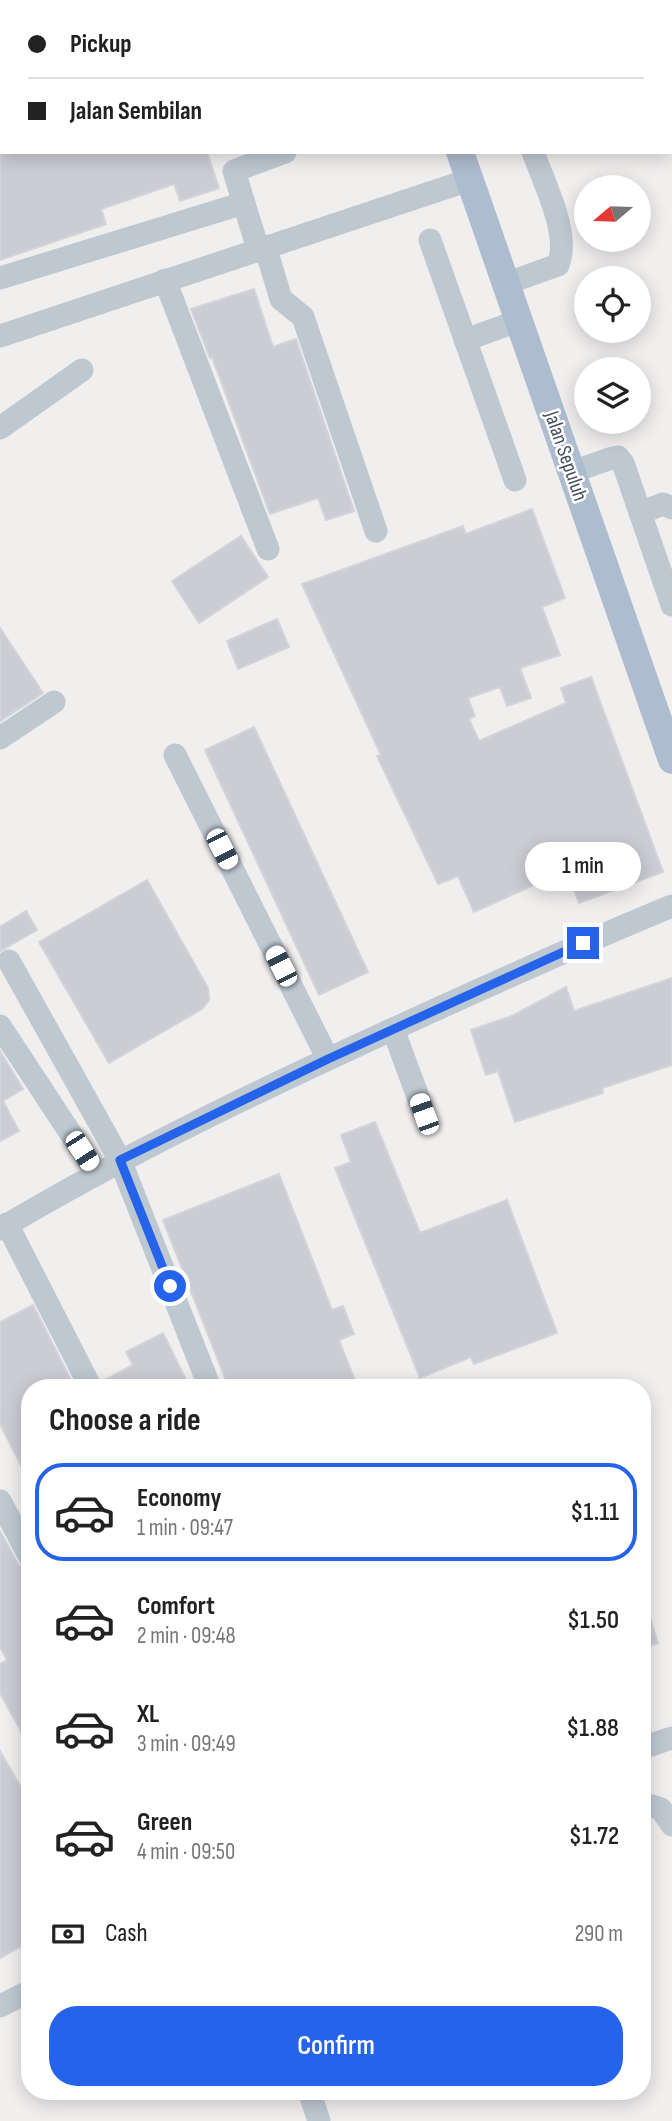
<!DOCTYPE html>
<html lang="en">
<head>
<meta charset="utf-8">
<style>
  body { margin:0; font-family:"Sofia Sans Condensed",sans-serif; background:#f2f2f2; color:#222; height:100vh; display:flex; flex-direction:column; font-size:26px; white-space:nowrap }
  * { box-sizing:border-box; margin:0 }
  p { font-size:23px; color:#767676 }
  .icon { flex:none; width:38px; height:38px; fill:none; stroke:currentColor; stroke-width:2; stroke-linecap:round; stroke-linejoin:round }
  .map { position:relative; flex:1; overflow:hidden }
  .sheet { position:absolute; left:21px; top:1379px; width:630px; height:721px; display:flex; flex-direction:column; background:#fff; border-radius:28px; box-shadow:0 4px 18px #0003 }
  .sheet>* { flex:none }
  .top-card { position:absolute; left:0px; top:0px; width:672px; height:154px; box-shadow:0 4px 18px #0003; display:grid; align-content:center; height:154px; padding:0 28px; background:#fff }
  .needle { width:46px; rotate:251deg }
  .tools { position:absolute; left:574px; top:175px; display:grid; gap:14px }
  .tools a { display:grid; place-items:center; width:77px; height:77px; border-radius:50%; background:#fff; box-shadow:0 4px 18px #0003; font-size:35px }
  .end { position:absolute; width:32px; height:32px; margin:-16px; border:9px solid #2563eb; background:#fff; box-shadow:0 0 0 4px #fff }
  .from { border-radius:50% }
  .bubble { position:absolute; height:49px; border-radius:24px; background:#fff; box-shadow:0 4px 18px #0003; font-size:23px; font-weight:600; line-height:49px; text-align:center }
  .car { position:absolute; width:21px; height:42px; margin:-21px -10px; border-radius:9px; box-shadow:0 0 5px 2px #0007; background:linear-gradient(#fff 24%,#345 0 40%,#fff 0 76%,#345 0 86%,#fff 0) }
  .top-card b { display:flex; align-items:center; gap:24px; height:66px; font-size:26px }
  .top-card b+b { border-top:2px solid #e0e0e0 }
  .top-card i { width:18px; height:18px; background:#222 }
  ul { padding:0; list-style:none }
  li { display:flex; align-items:center; gap:21px; height:98px; margin:0 14px 10px; padding:0 14px; border:4px solid transparent; border-radius:28px }
  li div { flex:1 }
  li b { display:block; font-size:26px }
  li em { font-style:normal; font-weight:600 }
  li.on { border-color:#2563eb }
  li>.icon { width:63px; height:63px; stroke-width:1.5 }
  h2 { padding:0 28px; font-size:32px; line-height:84px }
  .pay { display:flex; align-items:center; gap:18px; height:77px; padding:0 28px; font-size:26px }
  .pay p { margin-inline-start:auto }
  .button { display:flex; gap:14px; margin-top:auto; padding:14px 28px }
  .button a { flex:1; height:80px; border-radius:28px; background:#2563eb; color:#fff; font-size:28px; font-weight:600; line-height:80px; text-align:center }
  .map>svg:first-child { display:block }
  .building { fill:#cbcdd3; stroke:#d2d4da; stroke-width:2 }
  .lines { fill:none; stroke-linecap:round; stroke-linejoin:round }
  .minor { stroke:#bec8d1; stroke-width:23 }
  .major { stroke:#adbcce; stroke-width:28 }
  .route { stroke:#2563eb; stroke-width:9 }
  .labels { text-anchor:middle; dominant-baseline:central; stroke-width:5; stroke-linejoin:round; paint-order:stroke }
  .street-label { font-size:21px; fill:#46515c; stroke:#fff }
</style>
</head>
<body>
<div class="map">
<svg width="672" height="2121" viewBox="0 0 672 2121">
  <rect width="100%" height="100%" fill="#f1eeee"/>
  <g class="building">
    <polygon points="0,152 207,152 219,188 180,201 174,184 101,209 106,224 0,260"/>
    <polygon points="254,289 273,347 296,339 354,511 326,520 318,498 270,514 212,357 210,358 191,309"/>
    <polygon points="532,509 565,598 542,607 560,655 520,668 531,698 507,706 500,687 468,698 475,716 469,719 479,741 566,703 561,688 591,677 663,872 579,903 559,849 525,864 534,885 474,912 458,876 438,884 377,756 381,755 302,584 463,526 466,534"/>
    <polygon points="241,536 268,577 199,623 172,581"/>
    <polygon points="277,619 289,647 238,669 227,641"/>
    <polygon points="0,628 43,693 0,721"/>
    <polygon points="254,727 368,972 319,995 205,750"/>
    <polygon points="147,880 208,988 209,1000 202,1009 109,1063 39,942"/>
    <polygon points="26,911 37,930 0,951 0,927"/>
    <polygon points="672,978 672,1065 602,1088 603,1093 515,1122 498,1071 486,1075 471,1030 512,1016 566,987 574,1011"/>
    <polygon points="0,1051 23,1089 3,1101 19,1131 0,1141"/>
    <polygon points="375,1122 420,1233 507,1200 557,1333 474,1364 471,1357 420,1378 335,1168 351,1162 341,1135"/>
    <polygon points="279,1174 332,1310 343,1306 354,1334 339,1340 358,1388 229,1388 163,1220"/>
    <polygon points="33,1305 75,1388 30,1388 30,1483 0,1424 0,1322"/>
    <polygon points="163,1333 190,1388 105,1388 103,1381 133,1365 126,1352"/>
    <polygon points="0,1531 18,1564 30,1571 30,1748 0,1693 0,1664 7,1660 0,1647"/>
    <polygon points="645,1602 658,1643 642,1648 642,1603"/>
    <polygon points="0,1751 30,1803 30,1941 0,1958"/>
  </g>
  <g class="lines">
    <g class="minor">
      <polyline points="287,0 288,2"/>
      <polyline points="491,0 491,2"/>
      <polyline points="430,240 515,480"/>
      <polyline points="265,246 281,299 303,317 376,531"/>
      <polyline points="258,249 234,171 285,152"/>
      <polyline points="0,278 244,203"/>
      <polyline points="165,280 268,549"/>
      <path d="M505 284 558 265C571 235 544 183 533 152"/>
      <polyline points="0,336 469,180"/>
      <polyline points="465,340 518,321"/>
      <polyline points="0,428 82,370"/>
      <polyline points="572,472 612,458 618,457 623,463 672,605"/>
      <polyline points="640,513 663,504 672,508"/>
      <polyline points="0,738 54,702"/>
      <polyline points="175,755 328,1059"/>
      <polyline points="9,961 120,1160 210,1388"/>
      <polyline points="0,1026 96,1172"/>
      <polyline points="393,1029 424,1113"/>
      <polyline points="7,1224 91,1388"/>
      <path d="M0 1229C126 1154 258 1091 391 1030 485 987 577 945 672 906"/>
      <polyline points="0,1501 30,1557"/>
      <polyline points="642,1748 672,1738"/>
      <polyline points="642,1803 661,1809 672,1825"/>
      <polyline points="0,2006 30,1991"/>
      <polyline points="309,2091 319,2121"/>
    </g>
    <g class="major">
      <polyline points="409,0 410,2"/>
      <polyline points="460,152 672,760"/>
    </g>
  </g>
  <g class="lines">
    <polyline class="route" points="170,1286 120,1160 328,1059 583,943"/>
  </g>
  <g class="labels">
    <g class="street-label">
      <text transform="translate(566 456) rotate(71)">Jalan Sepuluh</text>
    </g>
  </g>
</svg>
<div class="tools">
<a><svg class="needle" viewBox="-14 -14 28 28"><path d="M0-13l5 13h-10z" fill="#e53935"/><path d="M0 13l5-13h-10z" fill="#767676"/></svg></a>
<a><svg class="icon" aria-label="locate" viewBox="0 0 24 24"><circle cx="12" cy="12" r="6"/><path d="M12 2v4M12 18v4M2 12h4M18 12h4"/></svg></a>
<a><svg class="icon" aria-label="layers" viewBox="0 0 24 24"><path d="M12 4l9 5-9 5-9-5zM3 14l9 5 9-5"/></svg></a>
</div>
<i class="end from" style="left:170px;top:1286px"></i>
<i class="end" style="left:583px;top:943px"></i>
<div class="bubble" style="left:525px;top:842px;width:116px">1 min</div>
<i class="car" style="left:222px;top:849px;rotate:153deg"></i>
<i class="car" style="left:281px;top:966px;rotate:333deg"></i>
<i class="car" style="left:424px;top:1114px;rotate:340deg"></i>
<i class="car" style="left:82px;top:1151px;rotate:147deg"></i>
<div class="top-card">
<b><i class="from"></i>Pickup</b>
<b><i></i>Jalan Sembilan</b>
</div>
<section class="sheet">
<h2>Choose a ride</h2>
<ul>
<li class="on"><svg class="icon" aria-label="car" viewBox="0 0 24 24"><path d="M5 17H2v-5l4-1 3-4h7l3 4 3 1v5h-3M9 17h6M6 11h13"/><circle cx="7" cy="17" r="2"/><circle cx="17" cy="17" r="2"/></svg><div><b>Economy</b><p>1 min · 09:47</p></div><em>$1.11</em></li>
<li><svg class="icon" aria-label="car" viewBox="0 0 24 24"><path d="M5 17H2v-5l4-1 3-4h7l3 4 3 1v5h-3M9 17h6M6 11h13"/><circle cx="7" cy="17" r="2"/><circle cx="17" cy="17" r="2"/></svg><div><b>Comfort</b><p>2 min · 09:48</p></div><em>$1.50</em></li>
<li><svg class="icon" aria-label="car" viewBox="0 0 24 24"><path d="M5 17H2v-5l4-1 3-4h7l3 4 3 1v5h-3M9 17h6M6 11h13"/><circle cx="7" cy="17" r="2"/><circle cx="17" cy="17" r="2"/></svg><div><b>XL</b><p>3 min · 09:49</p></div><em>$1.88</em></li>
<li><svg class="icon" aria-label="car" viewBox="0 0 24 24"><path d="M5 17H2v-5l4-1 3-4h7l3 4 3 1v5h-3M9 17h6M6 11h13"/><circle cx="7" cy="17" r="2"/><circle cx="17" cy="17" r="2"/></svg><div><b>Green</b><p>4 min · 09:50</p></div><em>$1.72</em></li>
</ul>
<div class="pay"><svg class="icon" aria-label="cash" viewBox="0 0 24 24"><path d="M3 7h18v10H3z"/><circle cx="12" cy="12" r="2"/></svg>Cash<p>290 m</p></div>
<div class="button"><a>Confirm</a></div>
</section>
</div>
</body>
</html>
